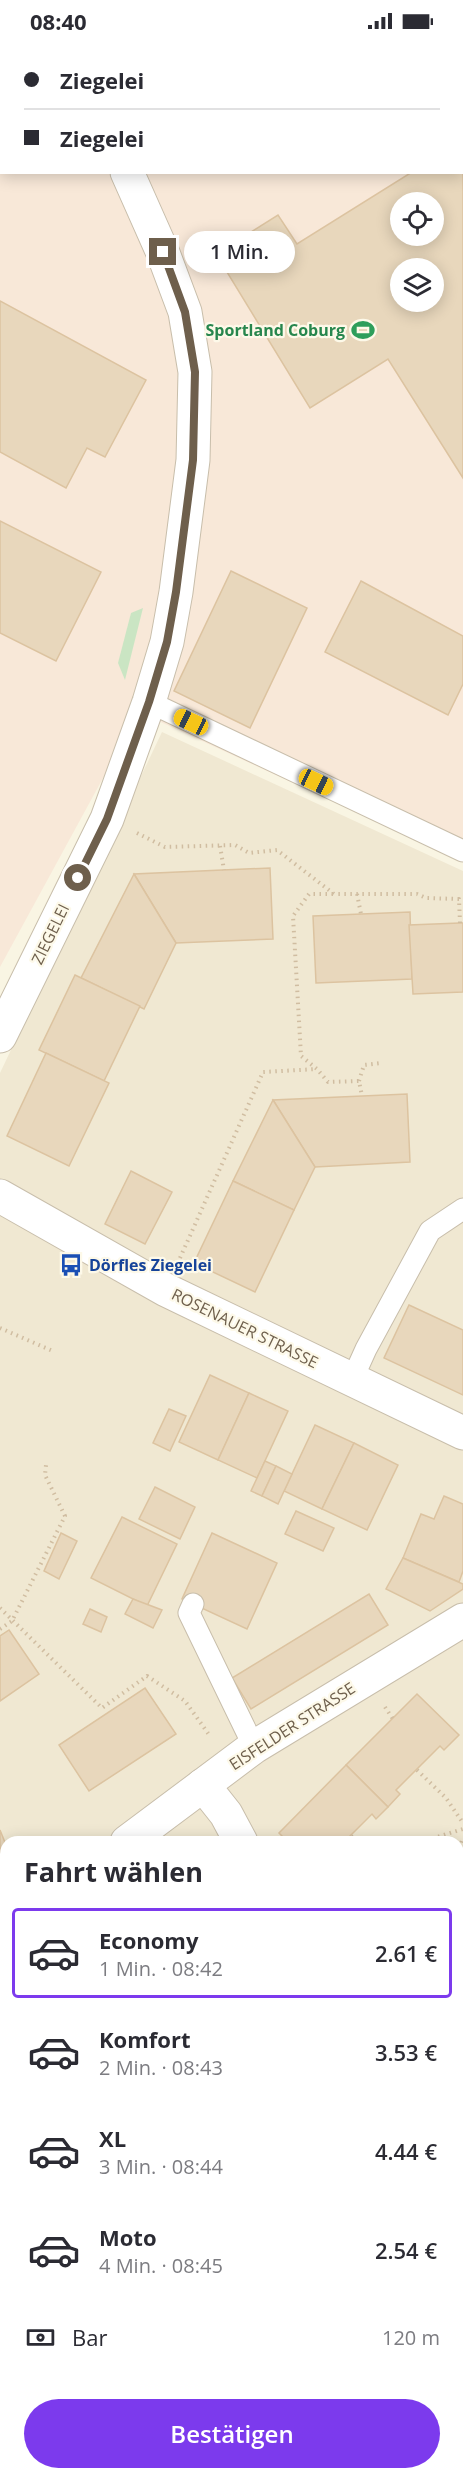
<!DOCTYPE html>
<html lang="de">
<head>
<meta charset="utf-8">
<style>
  body { margin:0; font-family:"Open Sans",sans-serif; background:#f2f2f3; color:#2b2b33; height:100vh; display:flex; flex-direction:column; font-size:22px; white-space:nowrap }
  * { box-sizing:border-box; margin:0 }
  p { font-size:20px; color:#7c7c81 }
  .icon { flex:none; width:33px; height:33px; fill:none; stroke:currentColor; stroke-width:2; stroke-linecap:round; stroke-linejoin:round }
  .map { position:relative; flex:1; overflow:hidden }
  .sheet { position:absolute; left:0px; top:1794px; width:464px; height:644px; display:flex; flex-direction:column; background:#fff; border-radius:18px 18px 0 0; box-shadow:0 3px 15px #0003 }
  .sheet>* { flex:none }
  .banner { position:absolute; left:0px; top:0px; width:464px; height:132px; box-shadow:0 3px 15px #0003; display:grid; align-content:center; height:132px; padding:0 24px; background:#fff }
  .tools { position:absolute; left:390px; top:150px; display:grid; gap:12px }
  .tools a { display:grid; place-items:center; width:54px; height:54px; border-radius:50%; background:#fff; box-shadow:0 3px 15px #0003; font-size:30px }
  .end { position:absolute; width:27px; height:27px; margin:-14px; border:8px solid #6e5f4c; background:#fff; box-shadow:0 0 0 3px #fff }
  .from { border-radius:50% }
  .bubble { position:absolute; height:42px; border-radius:21px; background:#fff; box-shadow:0 3px 15px #0003; font-size:20px; font-weight:600; line-height:42px; text-align:center }
  .car { position:absolute; width:18px; height:36px; margin:-18px -9px; border-radius:8px; box-shadow:0 0 4px 2px #0007; background:linear-gradient(#f5c518 24%,#345 0 40%,#f5c518 0 76%,#345 0 86%,#f5c518 0) }
  .banner b { display:flex; align-items:center; gap:21px; height:57px; font-size:22px }
  .banner b+b { border-top:2px solid #e1e1e2 }
  .banner i { width:15px; height:15px; background:#2b2b33 }
  ul { padding:0; list-style:none }
  li { display:flex; align-items:center; gap:18px; height:90px; margin:0 12px 9px; padding:0 12px; border:3px solid transparent; border-radius:6px }
  li div { flex:1 }
  li b { display:block; font-size:22px }
  li em { font-style:normal; font-weight:600 }
  li.active { border-color:#7c3aed }
  li>.icon { width:54px; height:54px; stroke-width:1.5 }
  h2 { padding:0 24px; font-size:27px; line-height:72px }
  .pay { display:flex; align-items:center; gap:15px; height:66px; padding:0 24px; font-size:22px }
  .pay p { margin-inline-start:auto }
  .primary-button { display:flex; gap:12px; margin-top:auto; padding:12px 24px }
  .primary-button a { flex:1; height:69px; border-radius:36px; background:#7c3aed; color:#fff; font-size:24px; font-weight:600; line-height:69px; text-align:center }
  .status { display:flex; justify-content:space-between; align-items:center; height:42px; padding:0 30px; background:#fff; direction:ltr }
  .status svg { height:16px; fill:currentColor }
  .map>svg:first-child { display:block }
  .residential { fill:#f0e8d2; fill-rule:evenodd }
  .commercial { fill:#f8e8d8; fill-rule:evenodd }
  .education { fill:#f2e0f5 }
  .green { fill:#cae5c3 }
  .building { fill:#e8d7bc; stroke:#dcc3a0; stroke-width:1.5; fill-rule:evenodd }
  .lines { fill:none; stroke-linecap:round; stroke-linejoin:round }
  .lane-casing { stroke:#c8beab; stroke-width:23 }
  .street-casing { stroke:#c8beab; stroke-width:35 }
  .path { stroke:#d0bda1; stroke-width:4; stroke-dasharray:1.5 4.5; stroke-linecap:butt }
  .lane { stroke:#fff; stroke-width:21 }
  .street { stroke:#fff; stroke-width:33 }
  .route { stroke:#6e5f4c; stroke-width:8 }
  .labels { text-anchor:middle; dominant-baseline:central; stroke-width:4.5; stroke-linejoin:round; paint-order:stroke }
  .leisure-label { font-size:16px; font-weight:bold; fill:#27864d; stroke:#fdf9e9; text-anchor:end }
  .street-label { font-size:16px; fill:#6e5f4c; stroke:#fdf9e9 }
  .transit-label { font-size:16px; font-weight:bold; fill:#164399; stroke:#fdf9e9; text-anchor:start }
</style>
</head>
<body>
<div class="status"><b>08:40</b><svg viewBox="0 0 49 12"><path d="M0 12V9h3v3zM5 12V6h3v6zM10 12V3h3v9zM15 12V0h3v12zM26 1h20v11H26zM47 4h2v5h-2z"/></svg></div>
<div class="map">
<svg width="463" height="2437" viewBox="0 0 463 2437">
  <rect width="100%" height="100%" fill="#f9f5e3"/>
  <path class="residential" d="M162 690 463 829V2437H0V1031ZM6 1800H458V2432H6Z"/>
  <path class="commercial" d="M0 0H463V819L139 670 0 925ZM2 2H462V130H2ZM400 160H434V194H400ZM400 226H434V260H400Z"/>
  <polygon class="education" points="463,2353 463,2437 276,2437 274,2432 458,2432 458,2355"/>
  <g class="green">
    <polygon points="297,0 434,0 436,1 295,1"/>
    <polygon points="143,566 125,638 118,621 131,571"/>
    <polygon points="463,2376 463,2437 310,2437 310,2435 319,2432 458,2432 458,2378"/>
  </g>
  <g class="building">
    <path d="M462 99H463V436L388 317 310 366 216 212 278 173 297 202 412 130H462ZM400 160H434V194H400ZM400 226H434V260H400Z"/>
    <polygon points="0,259 146,338 105,415 87,406 66,446 0,410"/>
    <polygon points="0,479 101,530 56,619 0,591"/>
    <polygon points="231,529 307,566 250,686 174,649"/>
    <polygon points="361,539 463,594 463,642 448,673 325,610"/>
    <polygon points="270,826 273,897 176,901 134,832"/>
    <polygon points="134,832 176,901 144,967 81,936"/>
    <polygon points="410,870 412,937 316,941 313,874"/>
    <polygon points="460,881 463,881 463,950 413,952 409,883"/>
    <polygon points="75,933 140,964 104,1039 39,1008"/>
    <polygon points="46,1011 109,1041 69,1124 7,1094"/>
    <polygon points="407,1052 410,1120 315,1125 273,1058"/>
    <polygon points="273,1058 315,1125 294,1168 233,1139"/>
    <polygon points="131,1129 172,1150 145,1202 105,1182"/>
    <polygon points="233,1139 294,1168 255,1250 194,1221"/>
    <polygon points="409,1263 463,1288 463,1353 384,1316"/>
    <polygon points="210,1333 249,1351 218,1418 179,1400"/>
    <polygon points="249,1351 288,1369 257,1436 218,1418"/>
    <polygon points="169,1367 186,1374 170,1409 153,1401"/>
    <polygon points="315,1383 354,1401 322,1467 284,1449"/>
    <polygon points="354,1401 398,1423 367,1488 322,1467"/>
    <polygon points="265,1419 276,1424 262,1454 251,1449"/>
    <polygon points="276,1424 292,1432 278,1462 262,1454"/>
    <polygon points="155,1445 195,1465 180,1497 139,1477"/>
    <polygon points="444,1454 463,1462 463,1529 459,1540 403,1516 421,1472 434,1477"/>
    <polygon points="296,1469 334,1486 323,1509 285,1492"/>
    <polygon points="122,1475 177,1502 147,1564 91,1536"/>
    <polygon points="61,1491 77,1499 59,1537 44,1529"/>
    <polygon points="212,1491 277,1521 247,1587 182,1557"/>
    <polygon points="403,1516 463,1542 463,1547 430,1569 386,1547"/>
    <polygon points="369,1552 388,1583 251,1667 232,1636"/>
    <polygon points="133,1557 162,1568 153,1586 125,1572"/>
    <polygon points="90,1567 107,1575 101,1590 83,1582"/>
    <polygon points="9,1588 39,1632 0,1659 0,1594"/>
    <polygon points="145,1646 176,1692 89,1749 59,1703"/>
    <polygon points="417,1652 459,1693 444,1708 440,1704 396,1748 400,1752 388,1765 346,1723"/>
    <polygon points="346,1723 388,1765 376,1777 372,1772 344,1800 288,1800 279,1791"/>
    <polygon points="0,1788 6,1803 6,1821 0,1823"/>
    <polygon points="0,2008 6,2009 6,2038 0,2037"/>
    <polygon points="463,2030 463,2131 458,2132 458,2031"/>
    <polygon points="6,2107 6,2136 0,2138 0,2108"/>
    <polygon points="463,2131 463,2177 458,2179 458,2132"/>
    <polygon points="6,2136 6,2164 0,2165 0,2138"/>
    <polygon points="463,2177 463,2252 458,2232 458,2179"/>
    <polygon points="6,2212 6,2230 2,2213"/>
    <polygon points="93,2432 202,2432 203,2434 192,2437 94,2437"/>
  </g>
  <g class="lines">
    <g class="lane-casing">
      <g id="lane">
        <polyline points="149,660 463,809"/>
        <polyline points="352,1338 366,1307 430,1189 463,1167"/>
        <polyline points="193,1562 189,1571 254,1705"/>
        <polyline points="0,2076 6,2075"/>
        <polyline points="0,2192 6,2191"/>
      </g>
    </g>
    <g class="street-casing">
      <g id="street">
        <polyline points="71,0 72,2"/>
        <polyline points="0,994 107,777 149,660 167,600 176,550 193,418 195,330 185,270 163,211 127,130"/>
        <polyline points="0,1154 166,1248 463,1391"/>
        <polyline points="203,1743 226,1772 241,1800"/>
        <polyline points="127,1800 254,1705 463,1578"/>
        <polyline points="0,1894 6,1889"/>
        <polyline points="0,2307 6,2323"/>
        <polyline points="50,2432 52,2437"/>
      </g>
    </g>
    <g class="path">
      <polyline points="142,2 142,0"/>
      <polyline points="137,791 165,805 235,803 249,811 277,808 334,852 417,852 426,856 459,857 460,881"/>
      <polyline points="220,804 224,828"/>
      <polyline points="333,852 309,852 293,874 301,1014 317,1027 328,1040 359,1039 362,1054"/>
      <polyline points="357,852 361,872"/>
      <polyline points="359,1039 364,1023 381,1021"/>
      <polyline points="180,1216 263,1030 317,1027"/>
      <polyline points="0,1286 55,1310"/>
      <polyline points="0,1566 102,1666 147,1634 185,1659 210,1694"/>
      <polyline points="0,1587 12,1579 65,1474 45,1433 46,1423"/>
      <polyline points="385,1665 393,1677"/>
      <polyline points="417,1728 446,1756 463,1781"/>
      <polyline points="351,1794 357,1800"/>
      <polyline points="421,1800 463,1787"/>
      <polyline points="458,1812 463,1795"/>
      <polyline points="458,1872 463,1883"/>
      <polyline points="0,2397 6,2395"/>
    </g>
    <use href="#lane" class="lane"/>
    <use href="#street" class="street"/>
  </g>
  <g class="lines">
    <polyline class="route" points="78,836 107,777 149,660 167,600 176,550 193,418 195,330 185,270 163,210"/>
  </g>
  <defs>
    <g id="stadium-bare" transform="scale(1.8)"><path d="M0-5a6.5 5 0 1 0 0 10a6.5 5 0 1 0 0-10ZM-3.5-1.8h7v3.6h-7Z" fill="#2e9e5b" stroke="#fdf9e9" stroke-width="2.5" paint-order="stroke"/></g>
    <g id="bus-bare" transform="scale(1.8)"><path d="M-5-6H5V4H4V6H2V4H-2V6H-4V4H-5ZM-3.5-4V0h7V-4ZM-3.5 1.2v1.5H-2V1.2ZM2 1.2v1.5H3.5V1.2Z" fill="#1a4fb4" stroke="#fdf9e9" stroke-width="2.5" paint-order="stroke"/></g>
  </defs>
  <g fill-rule="evenodd">
    <use href="#stadium-bare" x="363" y="288"/>
    <use href="#bus-bare" x="71" y="1223"/>
  </g>
  <g class="labels">
    <g class="leisure-label">
      <text x="345" y="288">Sportland Coburg</text>
    </g>
    <g class="street-label">
      <text transform="translate(50 892) rotate(-64)">ZIEGELEI</text>
      <text transform="translate(245 1286) rotate(26)">ROSENAUER STRASSE</text>
      <text transform="translate(292 1684) rotate(-33)">EISFELDER STRASSE</text>
    </g>
    <g class="transit-label">
      <text x="89" y="1223">Dörfles Ziegelei</text>
    </g>
  </g>
</svg>
<div class="tools">
<a><svg class="icon" aria-label="locate" viewBox="0 0 24 24"><circle cx="12" cy="12" r="6"/><path d="M12 2v4M12 18v4M2 12h4M18 12h4"/></svg></a>
<a><svg class="icon" aria-label="layers" viewBox="0 0 24 24"><path d="M12 4l9 5-9 5-9-5zM3 14l9 5 9-5"/></svg></a>
</div>
<i class="end from" style="left:78px;top:836px"></i>
<i class="end" style="left:163px;top:210px"></i>
<div class="bubble" style="left:184px;top:189px;width:111px">1 Min.</div>
<i class="car" style="left:191px;top:680px;rotate:295deg"></i>
<i class="car" style="left:316px;top:740px;rotate:115deg"></i>
<div class="banner">
<b><i class="from"></i>Ziegelei</b>
<b><i></i>Ziegelei</b>
</div>
<section class="sheet">
<h2>Fahrt wählen</h2>
<ul>
<li class="active"><svg class="icon" aria-label="car" viewBox="0 0 24 24"><path d="M5 17H2v-5l4-1 3-4h7l3 4 3 1v5h-3M9 17h6M6 11h13"/><circle cx="7" cy="17" r="2"/><circle cx="17" cy="17" r="2"/></svg><div><b>Economy</b><p>1 Min. · 08:42</p></div><em>2.61 €</em></li>
<li><svg class="icon" aria-label="car" viewBox="0 0 24 24"><path d="M5 17H2v-5l4-1 3-4h7l3 4 3 1v5h-3M9 17h6M6 11h13"/><circle cx="7" cy="17" r="2"/><circle cx="17" cy="17" r="2"/></svg><div><b>Komfort</b><p>2 Min. · 08:43</p></div><em>3.53 €</em></li>
<li><svg class="icon" aria-label="car" viewBox="0 0 24 24"><path d="M5 17H2v-5l4-1 3-4h7l3 4 3 1v5h-3M9 17h6M6 11h13"/><circle cx="7" cy="17" r="2"/><circle cx="17" cy="17" r="2"/></svg><div><b>XL</b><p>3 Min. · 08:44</p></div><em>4.44 €</em></li>
<li><svg class="icon" aria-label="car" viewBox="0 0 24 24"><path d="M5 17H2v-5l4-1 3-4h7l3 4 3 1v5h-3M9 17h6M6 11h13"/><circle cx="7" cy="17" r="2"/><circle cx="17" cy="17" r="2"/></svg><div><b>Moto</b><p>4 Min. · 08:45</p></div><em>2.54 €</em></li>
</ul>
<div class="pay"><svg class="icon" aria-label="cash" viewBox="0 0 24 24"><path d="M3 7h18v10H3z"/><circle cx="12" cy="12" r="2"/></svg>Bar<p>120 m</p></div>
<div class="primary-button"><a>Bestätigen</a></div>
</section>
</div>
</body>
</html>
